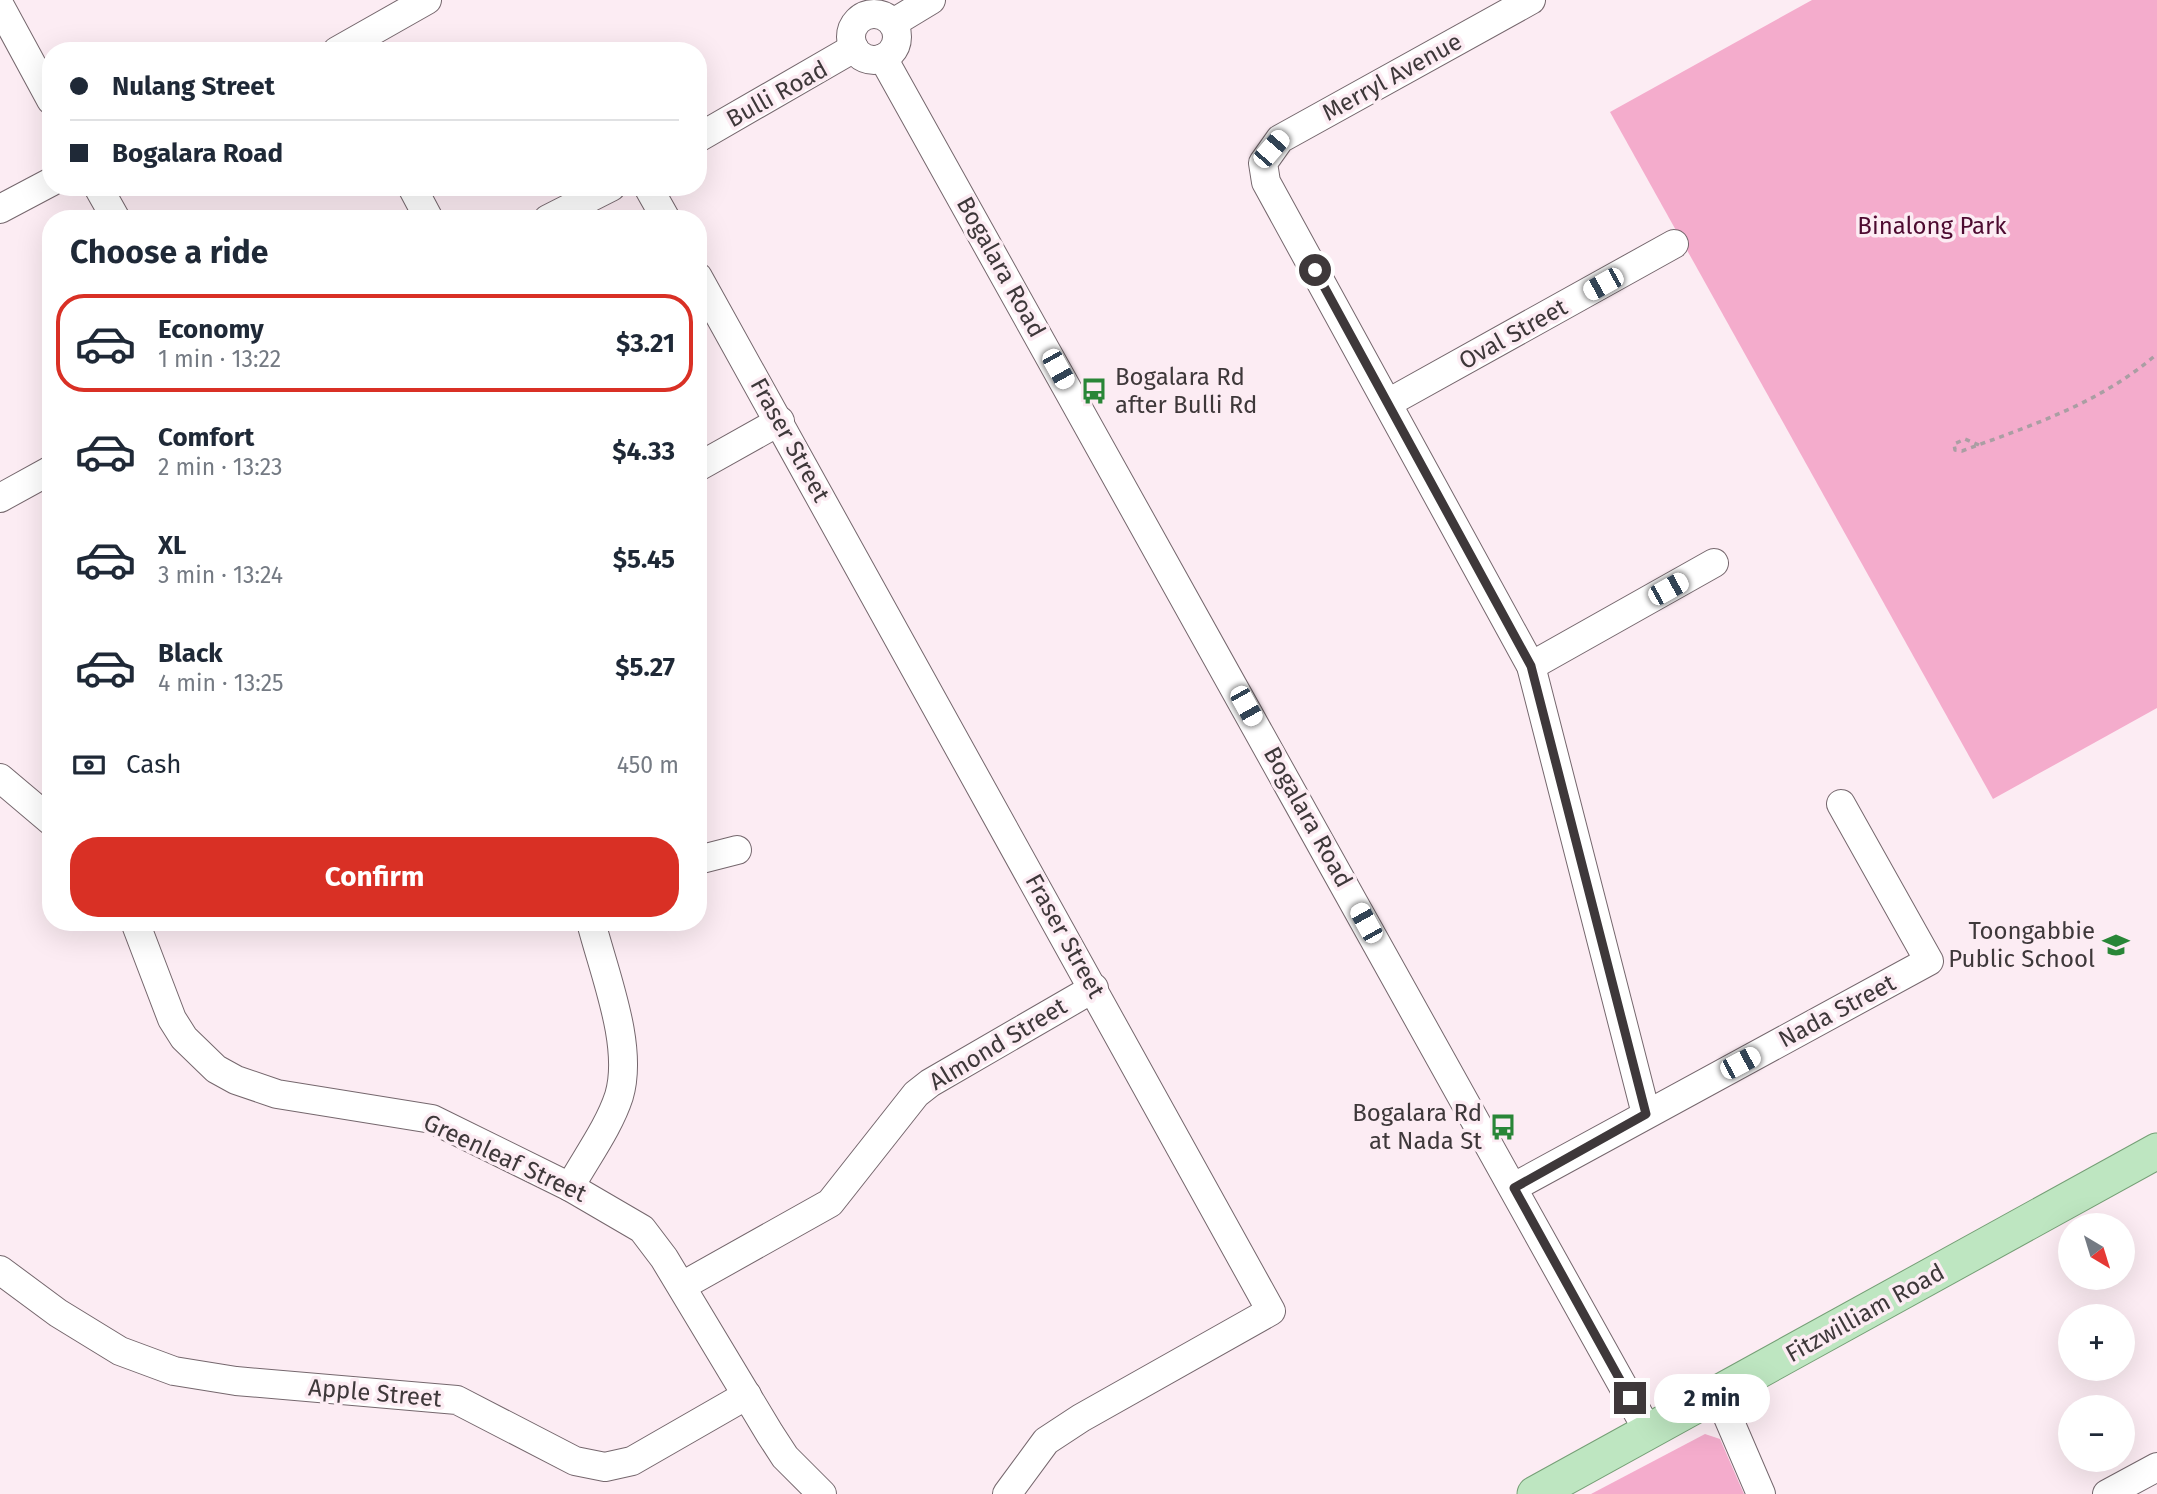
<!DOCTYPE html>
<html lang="en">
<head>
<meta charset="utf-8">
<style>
  body { margin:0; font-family:"Fira Sans",sans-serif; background:#f6f6f7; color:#1f2937; height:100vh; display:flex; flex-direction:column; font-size:26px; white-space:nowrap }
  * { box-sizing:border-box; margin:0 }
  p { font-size:23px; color:#747a83 }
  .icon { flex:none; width:38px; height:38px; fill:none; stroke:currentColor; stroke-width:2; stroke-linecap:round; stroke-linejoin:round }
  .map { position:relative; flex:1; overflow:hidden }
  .details { position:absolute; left:42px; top:210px; width:665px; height:721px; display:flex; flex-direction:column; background:#fff; border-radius:28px; box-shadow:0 7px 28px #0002 }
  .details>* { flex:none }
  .hud { position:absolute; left:42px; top:42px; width:665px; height:154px; border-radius:28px; box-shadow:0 7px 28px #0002; display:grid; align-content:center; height:154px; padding:0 28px; background:#fff }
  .needle { width:46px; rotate:142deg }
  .fabs { position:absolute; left:2058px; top:1213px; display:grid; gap:14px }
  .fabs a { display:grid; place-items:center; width:77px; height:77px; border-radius:50%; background:#fff; box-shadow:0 7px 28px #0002; font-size:35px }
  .end { position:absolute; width:32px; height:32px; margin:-16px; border:9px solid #3e383a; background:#fff; box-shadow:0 0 0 4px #fff }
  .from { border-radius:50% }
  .bubble { position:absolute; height:49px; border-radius:24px; background:#fff; box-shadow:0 7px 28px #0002; font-size:23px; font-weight:700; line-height:49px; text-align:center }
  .car { position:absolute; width:21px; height:42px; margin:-21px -10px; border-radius:9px; box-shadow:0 0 5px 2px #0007; background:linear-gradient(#fff 24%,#345 0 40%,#fff 0 76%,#345 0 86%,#fff 0) }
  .hud b { display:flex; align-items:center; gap:24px; height:66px; font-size:26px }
  .hud b+b { border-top:2px solid #e0e1e3 }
  .hud i { width:18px; height:18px; background:#1f2937 }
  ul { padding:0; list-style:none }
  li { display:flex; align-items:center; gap:21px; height:98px; margin:0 14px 10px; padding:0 14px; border:4px solid transparent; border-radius:28px }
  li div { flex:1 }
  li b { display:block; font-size:26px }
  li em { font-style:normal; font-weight:700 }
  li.active { border-color:#d93025 }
  li>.icon { width:63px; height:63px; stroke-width:1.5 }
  h2 { padding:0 28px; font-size:32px; line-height:84px }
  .pay { display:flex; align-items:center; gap:18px; height:77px; padding:0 28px; font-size:26px }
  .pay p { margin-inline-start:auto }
  .action { display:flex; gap:14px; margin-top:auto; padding:14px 28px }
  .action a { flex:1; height:80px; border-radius:28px; background:#d93025; color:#fff; font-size:28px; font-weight:700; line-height:80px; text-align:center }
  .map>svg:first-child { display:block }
  .green { fill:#f4accc }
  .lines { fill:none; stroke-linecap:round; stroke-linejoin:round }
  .minor-casing { stroke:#75676d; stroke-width:30 }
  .major-casing { stroke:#759f76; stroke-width:37 }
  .path { stroke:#aa9ea3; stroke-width:3.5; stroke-dasharray:5 5; stroke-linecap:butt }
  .minor { stroke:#fff; stroke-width:28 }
  .major { stroke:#bee6c1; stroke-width:35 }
  .route { stroke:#3e383a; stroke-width:9 }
  .labels { text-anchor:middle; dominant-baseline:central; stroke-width:7; stroke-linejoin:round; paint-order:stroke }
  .street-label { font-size:24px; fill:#3e383a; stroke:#fcecf3 }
  .park-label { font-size:24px; fill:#4d0a30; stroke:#fcecf3 }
  .poi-label { font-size:24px; fill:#3e383a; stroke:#fcecf3; text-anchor:end }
</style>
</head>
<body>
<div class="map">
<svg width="2157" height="1494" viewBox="0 0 2157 1494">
  <rect width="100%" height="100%" fill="#fcecf3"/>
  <g class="green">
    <polygon points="1812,0 2157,0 2157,708 1993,799 1610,112"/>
    <polygon points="1705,1434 1720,1439 1744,1494 1591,1494"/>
  </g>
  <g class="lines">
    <g class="minor-casing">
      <g id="minor">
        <polyline points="1531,0 1280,139 1263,163 1266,182 1531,666 1646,1114"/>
        <polyline points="0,6 51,100"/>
        <circle cx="874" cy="37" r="23"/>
        <polyline points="893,23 931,0"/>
        <polyline points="337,51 427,0"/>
        <polyline points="883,58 1648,1431"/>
        <polyline points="698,138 854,48"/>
        <polyline points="98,187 116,219"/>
        <polyline points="412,187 429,219"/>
        <polyline points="648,187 666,219"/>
        <polyline points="0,209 51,182"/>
        <polyline points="548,219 611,187"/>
        <polyline points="698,277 1271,1311 1081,1418 1046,1441 1007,1494"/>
        <polyline points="1388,403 1674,244"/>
        <polyline points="698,467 780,421"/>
        <polyline points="0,498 51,470"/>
        <polyline points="1531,666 1714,563"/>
        <polyline points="0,778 51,821"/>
        <polyline points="698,860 737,850"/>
        <polyline points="135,922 172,1019 184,1038 216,1069 236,1080 277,1094 432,1119 570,1187 642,1229 664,1258 770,1434 785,1457 822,1494"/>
        <path d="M570 1187C586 1158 609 1127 619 1096 634 1046 604 973 591 922"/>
        <polyline points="1514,1187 1929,961 1841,804"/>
        <polyline points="0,1270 58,1313 120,1351 174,1371 236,1381 457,1400 575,1461 605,1467 632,1461 747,1395"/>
        <polyline points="682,1286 830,1203 916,1094 930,1083 1094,988"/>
        <polyline points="1718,1394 1761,1494"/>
        <polyline points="2107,1494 2157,1467"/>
      </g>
    </g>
    <g class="major-casing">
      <polyline id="major" points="1535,1494 2157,1151"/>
    </g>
    <path class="path" d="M1979 445 1965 439 1954 444 1955 450 1962 451C2032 425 2099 404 2157 354"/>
    <use href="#minor" class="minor"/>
    <use href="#major" class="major"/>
  </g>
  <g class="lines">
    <polyline class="route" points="1315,270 1531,666 1646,1114 1514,1188 1630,1398"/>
  </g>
  <defs>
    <g id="bus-bare" transform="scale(2.1)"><path d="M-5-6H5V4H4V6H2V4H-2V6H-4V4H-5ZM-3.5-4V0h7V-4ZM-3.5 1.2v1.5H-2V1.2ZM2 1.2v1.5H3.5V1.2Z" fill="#298637" stroke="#fcecf3" stroke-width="2.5" paint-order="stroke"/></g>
    <g id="school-bare" transform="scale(2.1)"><path d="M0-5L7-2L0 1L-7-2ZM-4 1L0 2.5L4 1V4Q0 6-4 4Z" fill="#298637" stroke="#fcecf3" stroke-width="2.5" paint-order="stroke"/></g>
  </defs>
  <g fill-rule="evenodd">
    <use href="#bus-bare" x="1094" y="391"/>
    <use href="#school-bare" x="2116" y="945"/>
    <use href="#bus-bare" x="1503" y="1127"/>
  </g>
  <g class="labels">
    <g class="street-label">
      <text transform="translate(1392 77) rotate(-29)">Merryl Avenue</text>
      <text transform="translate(777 94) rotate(-29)">Bulli Road</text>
      <text transform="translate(1001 267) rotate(61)">Bogalara Road</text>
      <text transform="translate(1513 334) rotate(-29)">Oval Street</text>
      <text transform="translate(790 440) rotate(61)">Fraser Street</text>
      <text transform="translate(1308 817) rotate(61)">Bogalara Road</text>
      <text transform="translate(1065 936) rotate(61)">Fraser Street</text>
      <text transform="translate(1837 1011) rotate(-28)">Nada Street</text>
      <text transform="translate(998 1044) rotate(-31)">Almond Street</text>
      <text transform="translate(505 1158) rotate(25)">Greenleaf Street</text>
      <text transform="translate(1865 1313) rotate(-29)">Fitzwilliam Road</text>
      <text transform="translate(375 1393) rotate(5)">Apple Street</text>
    </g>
    <g class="park-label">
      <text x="1932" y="226">Binalong Park</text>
    </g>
    <g class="poi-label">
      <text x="1115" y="377" text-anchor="start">Bogalara Rd<tspan x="1115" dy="28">after Bulli Rd</tspan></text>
      <text x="2095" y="931">Toongabbie<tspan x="2095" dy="28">Public School</tspan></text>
      <text x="1482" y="1113">Bogalara Rd<tspan x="1482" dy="28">at Nada St</tspan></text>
    </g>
  </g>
</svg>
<div class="fabs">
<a><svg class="needle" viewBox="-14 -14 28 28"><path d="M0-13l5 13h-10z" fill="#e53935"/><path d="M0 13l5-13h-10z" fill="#747a83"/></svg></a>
<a>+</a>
<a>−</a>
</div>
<i class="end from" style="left:1315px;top:270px"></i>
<i class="end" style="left:1630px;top:1398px"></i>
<div class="bubble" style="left:1654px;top:1374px;width:116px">2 min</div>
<i class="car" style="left:1271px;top:149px;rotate:41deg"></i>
<i class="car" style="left:1603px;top:284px;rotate:241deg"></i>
<i class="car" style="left:1058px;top:369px;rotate:151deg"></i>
<i class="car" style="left:1668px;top:589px;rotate:61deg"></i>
<i class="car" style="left:1246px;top:706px;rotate:151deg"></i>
<i class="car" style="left:1366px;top:923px;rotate:331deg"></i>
<i class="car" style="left:1740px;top:1063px;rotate:62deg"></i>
<div class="hud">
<b><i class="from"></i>Nulang Street</b>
<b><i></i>Bogalara Road</b>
</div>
<section class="details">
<h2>Choose a ride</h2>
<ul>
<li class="active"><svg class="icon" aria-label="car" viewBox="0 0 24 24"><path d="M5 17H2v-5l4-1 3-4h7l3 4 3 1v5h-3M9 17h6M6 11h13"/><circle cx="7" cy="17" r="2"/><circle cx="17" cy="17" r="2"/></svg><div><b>Economy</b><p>1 min · 13:22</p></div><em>$3.21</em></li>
<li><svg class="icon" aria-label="car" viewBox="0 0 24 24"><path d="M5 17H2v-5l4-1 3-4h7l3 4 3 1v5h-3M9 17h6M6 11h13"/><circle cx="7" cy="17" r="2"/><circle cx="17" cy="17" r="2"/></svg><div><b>Comfort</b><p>2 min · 13:23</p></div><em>$4.33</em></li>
<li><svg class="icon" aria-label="car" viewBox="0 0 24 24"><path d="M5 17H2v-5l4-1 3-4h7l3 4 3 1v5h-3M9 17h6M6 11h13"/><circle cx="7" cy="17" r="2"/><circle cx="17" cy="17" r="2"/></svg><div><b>XL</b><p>3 min · 13:24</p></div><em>$5.45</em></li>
<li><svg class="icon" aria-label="car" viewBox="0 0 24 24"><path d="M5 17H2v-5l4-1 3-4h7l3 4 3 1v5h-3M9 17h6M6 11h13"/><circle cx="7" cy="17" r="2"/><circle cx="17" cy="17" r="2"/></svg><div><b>Black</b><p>4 min · 13:25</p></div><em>$5.27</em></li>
</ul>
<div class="pay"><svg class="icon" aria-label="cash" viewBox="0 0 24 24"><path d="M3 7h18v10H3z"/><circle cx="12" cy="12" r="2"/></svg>Cash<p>450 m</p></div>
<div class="action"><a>Confirm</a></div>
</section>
</div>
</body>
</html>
